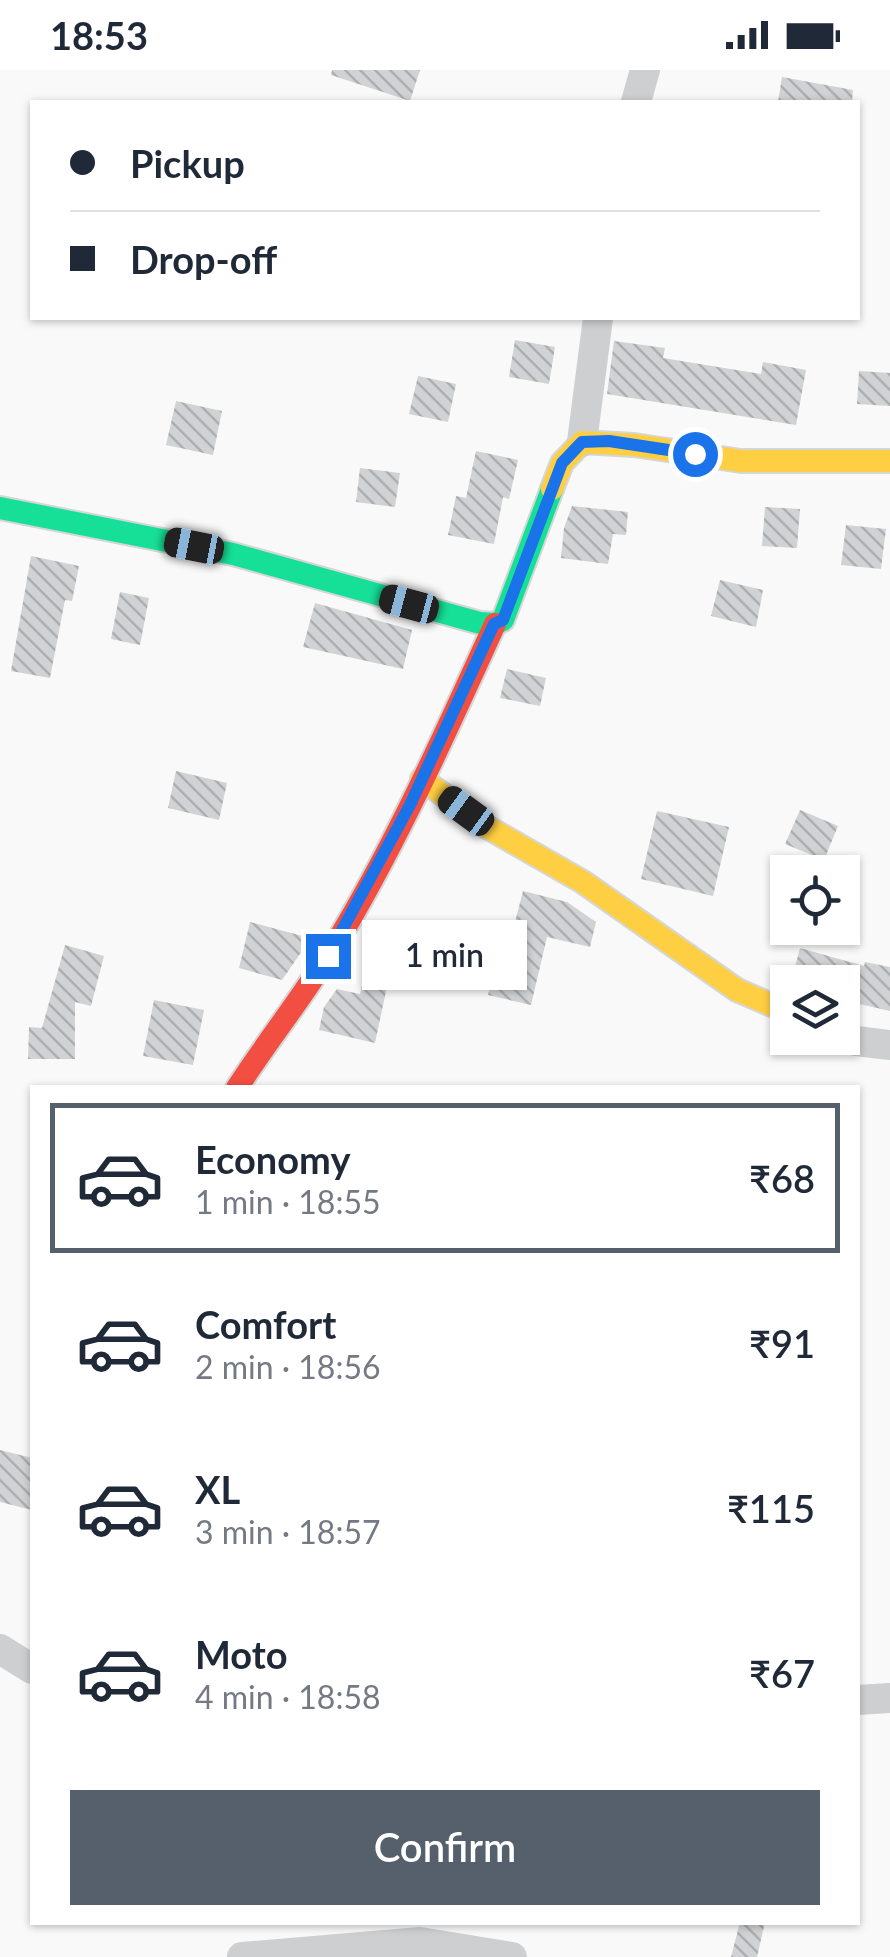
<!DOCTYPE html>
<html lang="en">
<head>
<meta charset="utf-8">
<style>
  body { margin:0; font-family:Lato,sans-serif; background:#f2f2f3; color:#1f2937; height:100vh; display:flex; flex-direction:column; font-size:38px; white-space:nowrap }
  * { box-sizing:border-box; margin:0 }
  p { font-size:32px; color:#747a83 }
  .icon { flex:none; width:55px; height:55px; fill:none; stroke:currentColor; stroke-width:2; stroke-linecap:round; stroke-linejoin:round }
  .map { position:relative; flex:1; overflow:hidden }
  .drawer { position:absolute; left:30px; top:1015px; width:830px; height:840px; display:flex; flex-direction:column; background:#fff; border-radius:0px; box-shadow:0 2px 8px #0004 }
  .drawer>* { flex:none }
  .banner { position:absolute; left:30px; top:30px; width:830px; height:220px; border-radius:0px; box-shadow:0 2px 8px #0004; display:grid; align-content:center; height:220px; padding:0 40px; background:#fff }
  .tools { position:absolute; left:770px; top:785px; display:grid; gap:20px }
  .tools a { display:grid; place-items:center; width:90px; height:90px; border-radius:0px; background:#fff; box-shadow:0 2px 8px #0004; font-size:50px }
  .end { position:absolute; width:45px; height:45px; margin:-22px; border:12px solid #1a73e8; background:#fff; box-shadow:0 0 0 5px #fff }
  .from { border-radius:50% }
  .bubble { position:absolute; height:70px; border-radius:0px; background:#fff; box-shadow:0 2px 8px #0004; font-size:32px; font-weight:600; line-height:70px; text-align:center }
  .car { position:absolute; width:30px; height:60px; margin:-30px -15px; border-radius:12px; box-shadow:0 0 8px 2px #0007; background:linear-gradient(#222 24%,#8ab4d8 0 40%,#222 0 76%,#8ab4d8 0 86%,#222 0) }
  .banner b { display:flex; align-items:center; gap:35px; height:95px; font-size:38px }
  .banner b+b { border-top:2px solid #e0e1e3 }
  .banner i { width:25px; height:25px; background:#1f2937 }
  ul { padding:18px 0 0; list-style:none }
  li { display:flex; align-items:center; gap:30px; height:150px; margin:0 20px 15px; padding:0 20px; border:5px solid transparent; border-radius:0px }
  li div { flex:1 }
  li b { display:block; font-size:38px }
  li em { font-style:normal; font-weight:600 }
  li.selected { border-color:#56606c }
  li>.icon { width:90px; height:90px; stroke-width:1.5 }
  .cta { display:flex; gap:20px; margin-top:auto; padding:20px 40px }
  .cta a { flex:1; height:115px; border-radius:0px; background:#56606c; color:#fff; font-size:40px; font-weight:600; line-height:115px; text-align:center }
  .status { display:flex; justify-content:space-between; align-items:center; height:70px; padding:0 50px; background:#fff; direction:ltr }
  .status svg { height:28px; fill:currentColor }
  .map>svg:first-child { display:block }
  .building { fill:url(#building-back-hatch) }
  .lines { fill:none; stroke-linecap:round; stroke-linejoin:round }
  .fast-casing { stroke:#d5d6d7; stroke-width:26 }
  .slow-casing { stroke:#d5d6d7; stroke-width:26 }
  .jam-casing { stroke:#d5d6d7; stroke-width:26 }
  .street { stroke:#cecfd0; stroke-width:30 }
  .fast { stroke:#16e098; stroke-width:22 }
  .slow { stroke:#ffcf43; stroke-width:22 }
  .jam { stroke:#f24e42; stroke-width:22 }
  .route { stroke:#1a73e8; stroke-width:12 }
</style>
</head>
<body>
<div class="status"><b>18:53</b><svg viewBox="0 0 49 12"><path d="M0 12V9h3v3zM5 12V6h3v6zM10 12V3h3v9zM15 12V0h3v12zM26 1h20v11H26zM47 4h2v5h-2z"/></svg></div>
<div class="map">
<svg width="890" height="1887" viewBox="0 0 890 1887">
  <defs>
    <pattern id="building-back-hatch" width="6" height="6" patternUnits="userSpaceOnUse" patternTransform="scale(2.5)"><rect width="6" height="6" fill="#d0d2d3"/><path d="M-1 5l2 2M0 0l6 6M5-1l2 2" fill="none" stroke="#acafb1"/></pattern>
  </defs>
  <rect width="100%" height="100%" fill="#f9f9f9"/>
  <g class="building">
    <polygon points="332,0 420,0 410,31 331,5"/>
    <polygon points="782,7 853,20 852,32 778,32"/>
    <polygon points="515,270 555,277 549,314 509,307"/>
    <polygon points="614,271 665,278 663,288 761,304 763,292 806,300 796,355 607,324"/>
    <polygon points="859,301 890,303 890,336 857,334"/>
    <polygon points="418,306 456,314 448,352 409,344"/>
    <polygon points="176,331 222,341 213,385 166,375"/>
    <polygon points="476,381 518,390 509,429 503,427 494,474 448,465 456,426 466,428"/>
    <polygon points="360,398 400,403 395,437 356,432"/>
    <polygon points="572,436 628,442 626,465 613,464 608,494 561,488 564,458"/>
    <polygon points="765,437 800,439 797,478 762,476"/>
    <polygon points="846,455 886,459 881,499 841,495"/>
    <polygon points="31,486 79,496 72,531 65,530 50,608 11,601"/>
    <polygon points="720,510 763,520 756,557 711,546"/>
    <polygon points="120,522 149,528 140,575 111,569"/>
    <polygon points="315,533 412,560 403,599 303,577"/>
    <polygon points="507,599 546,608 540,636 500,628"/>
    <polygon points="176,701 227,713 219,750 168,738"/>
    <polygon points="800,740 838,756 824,790 785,774"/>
    <polygon points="657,741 729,757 713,826 641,809"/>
    <polygon points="523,821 567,832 596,852 590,877 547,867 531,935 488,925 497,889 505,891"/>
    <polygon points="250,852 306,867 302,881 282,910 239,898"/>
    <polygon points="375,860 432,873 422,919 388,912 375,973 319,960 324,937 337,919 360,924"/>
    <polygon points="65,875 104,886 91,936 75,932 75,989 28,989 29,957 42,958"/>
    <polygon points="800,878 864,896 865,892 890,897 890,941 842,930 842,912 791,912"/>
    <polygon points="154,930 204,940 193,995 143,986"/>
    <polygon points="0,1380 32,1388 32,1440 0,1432"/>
    <polygon points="740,1852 765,1852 757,1887 731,1887"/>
  </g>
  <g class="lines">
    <g class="fast-casing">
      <polyline id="fast" points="0,438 233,484 480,553 495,554 503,550 552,419"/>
    </g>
    <g class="slow-casing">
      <g id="slow">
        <polyline points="552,419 562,393 582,372 634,375 741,391 890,391"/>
        <polyline points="422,709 487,757 583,812 737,920 788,942"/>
      </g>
    </g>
    <g class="jam-casing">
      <path id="jam" d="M237 1018C272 964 313 914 345 858 402 761 448 657 495 554"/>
    </g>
    <g class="street">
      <polyline points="636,32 645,0"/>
      <polyline points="582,372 598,248"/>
      <polyline points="842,965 856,971 890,975"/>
      <polyline points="0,1579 32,1599"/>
      <polyline points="858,1630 890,1628"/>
      <polyline points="242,1887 420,1872 512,1887"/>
    </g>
    <use href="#fast" class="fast"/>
    <use href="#slow" class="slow"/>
    <use href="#jam" class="jam"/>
  </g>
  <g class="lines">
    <polyline class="route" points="328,886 410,735 494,554 503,550 562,393 582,372 609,371 695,384"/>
  </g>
</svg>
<div class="tools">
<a><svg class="icon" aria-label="locate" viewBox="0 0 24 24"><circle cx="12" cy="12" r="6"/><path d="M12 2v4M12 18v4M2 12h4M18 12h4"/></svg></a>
<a><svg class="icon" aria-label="layers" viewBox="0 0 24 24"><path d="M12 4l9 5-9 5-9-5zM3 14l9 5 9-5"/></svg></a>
</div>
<i class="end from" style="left:695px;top:384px"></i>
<i class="end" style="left:328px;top:886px"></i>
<div class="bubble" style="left:362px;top:850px;width:165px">1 min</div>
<i class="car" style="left:194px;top:476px;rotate:281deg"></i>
<i class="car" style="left:409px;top:534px;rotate:285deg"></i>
<i class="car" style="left:466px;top:741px;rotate:306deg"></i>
<div class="banner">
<b><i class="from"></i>Pickup</b>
<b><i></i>Drop-off</b>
</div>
<section class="drawer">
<ul>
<li class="selected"><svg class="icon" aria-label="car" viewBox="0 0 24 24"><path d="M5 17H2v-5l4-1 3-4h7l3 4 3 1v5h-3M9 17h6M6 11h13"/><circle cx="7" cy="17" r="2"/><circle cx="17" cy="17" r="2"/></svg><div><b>Economy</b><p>1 min · 18:55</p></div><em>₹68</em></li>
<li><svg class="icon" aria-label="car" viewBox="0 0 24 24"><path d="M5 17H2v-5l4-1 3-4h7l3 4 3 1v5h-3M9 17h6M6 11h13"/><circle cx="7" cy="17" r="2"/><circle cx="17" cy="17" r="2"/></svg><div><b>Comfort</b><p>2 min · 18:56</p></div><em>₹91</em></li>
<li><svg class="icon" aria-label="car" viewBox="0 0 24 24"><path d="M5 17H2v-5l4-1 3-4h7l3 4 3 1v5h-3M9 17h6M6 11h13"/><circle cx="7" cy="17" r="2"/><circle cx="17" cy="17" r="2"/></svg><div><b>XL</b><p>3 min · 18:57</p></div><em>₹115</em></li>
<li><svg class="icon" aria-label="car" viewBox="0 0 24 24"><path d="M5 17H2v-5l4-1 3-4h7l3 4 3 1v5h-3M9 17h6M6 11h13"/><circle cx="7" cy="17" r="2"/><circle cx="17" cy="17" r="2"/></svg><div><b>Moto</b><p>4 min · 18:58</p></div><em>₹67</em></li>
</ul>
<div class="cta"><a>Confirm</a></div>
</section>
</div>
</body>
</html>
